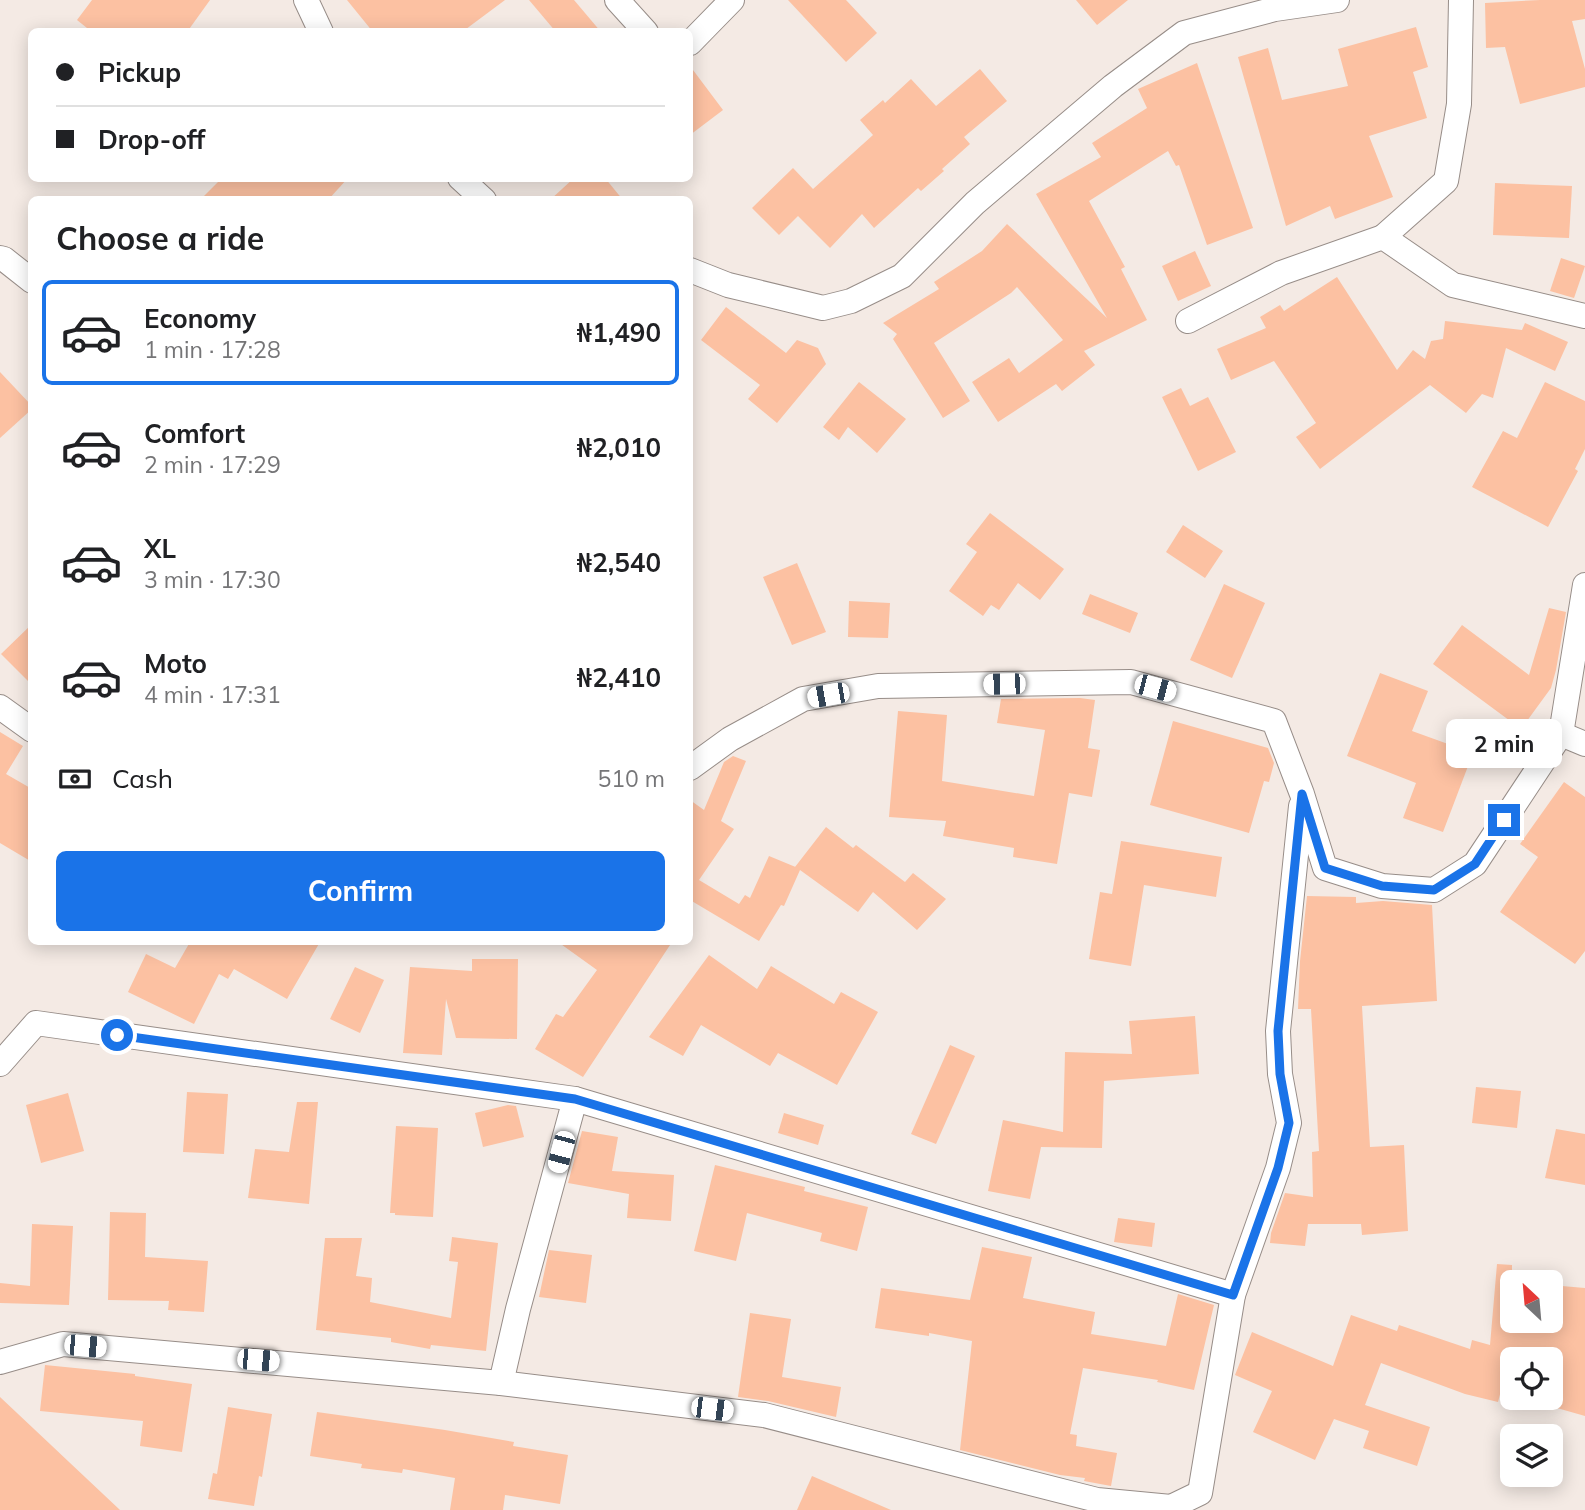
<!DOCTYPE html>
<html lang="en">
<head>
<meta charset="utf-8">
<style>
  body { margin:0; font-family:Mulish,sans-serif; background:#f6f6f6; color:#202124; height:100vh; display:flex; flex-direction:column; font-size:26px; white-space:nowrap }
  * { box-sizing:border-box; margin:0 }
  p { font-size:23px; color:#757577 }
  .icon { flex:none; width:38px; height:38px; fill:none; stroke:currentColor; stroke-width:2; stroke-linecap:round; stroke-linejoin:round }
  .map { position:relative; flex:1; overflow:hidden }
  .side { position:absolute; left:28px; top:196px; width:665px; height:749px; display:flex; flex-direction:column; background:#fff; border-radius:10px; box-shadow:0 4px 18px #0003 }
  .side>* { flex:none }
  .hud { position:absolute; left:28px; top:28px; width:665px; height:154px; border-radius:10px; box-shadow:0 4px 18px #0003; display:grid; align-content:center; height:154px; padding:0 28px; background:#fff }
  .needle { width:46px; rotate:334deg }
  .fabs { position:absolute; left:1500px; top:1270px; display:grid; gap:14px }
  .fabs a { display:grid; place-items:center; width:63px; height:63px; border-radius:10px; background:#fff; box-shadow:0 4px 18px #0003; font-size:35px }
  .end { position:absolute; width:32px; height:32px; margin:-16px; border:9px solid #1a73e8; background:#fff; box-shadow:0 0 0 4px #fff }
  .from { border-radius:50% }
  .bubble { position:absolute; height:49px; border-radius:10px; background:#fff; box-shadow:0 4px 18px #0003; font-size:23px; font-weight:700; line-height:49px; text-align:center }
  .car { position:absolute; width:21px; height:42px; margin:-21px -10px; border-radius:9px; box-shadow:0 0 5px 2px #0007; background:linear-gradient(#fff 24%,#345 0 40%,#fff 0 76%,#345 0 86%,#fff 0) }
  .hud b { display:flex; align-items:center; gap:24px; height:66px; font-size:26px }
  .hud b+b { border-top:2px solid #e0e0e0 }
  .hud i { width:18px; height:18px; background:#202124 }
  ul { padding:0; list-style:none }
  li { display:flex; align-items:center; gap:21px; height:105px; margin:0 14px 10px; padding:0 14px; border:4px solid transparent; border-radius:10px }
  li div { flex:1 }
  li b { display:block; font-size:26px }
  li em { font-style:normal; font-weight:700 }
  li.active { border-color:#1a73e8 }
  li>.icon { width:63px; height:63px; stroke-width:1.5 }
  h2 { padding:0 28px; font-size:32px; line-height:84px }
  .pay { display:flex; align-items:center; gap:18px; height:77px; padding:0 28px; font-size:26px }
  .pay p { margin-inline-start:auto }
  .button { display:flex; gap:14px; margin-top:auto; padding:14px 28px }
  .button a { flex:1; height:80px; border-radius:10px; background:#1a73e8; color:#fff; font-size:28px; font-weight:700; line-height:80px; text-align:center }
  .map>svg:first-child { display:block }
  .building { fill:#fcc1a2 }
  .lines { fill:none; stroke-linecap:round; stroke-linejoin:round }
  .minor-casing { stroke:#978d88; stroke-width:26 }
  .minor { stroke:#fff; stroke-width:24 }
  .route { stroke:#1a73e8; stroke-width:9 }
</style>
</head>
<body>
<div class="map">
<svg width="1585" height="1510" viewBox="0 0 1585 1510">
  <rect width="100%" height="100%" fill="#f4eae4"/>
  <g class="building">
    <polygon points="92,0 210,0 187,32 92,32 77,20"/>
    <polygon points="347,0 505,0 462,32 373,32"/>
    <polygon points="529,0 574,0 601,32 556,32"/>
    <polygon points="788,0 846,0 877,33 846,62"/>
    <polygon points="1076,0 1128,0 1097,25"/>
    <polygon points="1540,0 1585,0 1585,19 1572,21 1585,69 1585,87 1520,104 1505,47 1486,48 1485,3"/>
    <polygon points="1416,27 1428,67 1413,72 1427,118 1369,136 1393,197 1335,219 1330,206 1286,226 1238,57 1268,48 1282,100 1348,86 1338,49"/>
    <polygon points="1197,63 1253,228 1207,245 1179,165 1176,166 1168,151 1089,201 1125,267 1121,269 1147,320 1084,351 1095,365 1062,391 1056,384 998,422 972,382 1009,358 1019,373 1063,340 1017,287 1011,293 934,343 970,401 943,418 893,339 897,334 883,323 939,289 934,282 982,251 1007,224 1107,318 1036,194 1101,157 1092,143 1147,108 1138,89"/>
    <polygon points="690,66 723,110 690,135"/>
    <polygon points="980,69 1007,101 964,137 970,144 942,169 944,171 921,191 918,188 874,228 862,214 830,248 798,216 779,235 752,208 793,168 813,189 873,135 860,120 883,100 885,103 911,79 936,106"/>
    <polygon points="222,178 348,178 328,200 200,200"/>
    <polygon points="574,178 605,178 623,200 550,200"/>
    <polygon points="1495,183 1572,186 1569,238 1493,235"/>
    <polygon points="1195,251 1211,286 1178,301 1162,266"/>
    <polygon points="1561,258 1585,266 1574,298 1550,291"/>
    <polygon points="1337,277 1397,370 1413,350 1425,359 1431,341 1443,339 1445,321 1522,330 1525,323 1568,342 1555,371 1506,348 1493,398 1482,394 1466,413 1430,385 1320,469 1296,437 1316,423 1274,361 1231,380 1217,349 1266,328 1260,317 1280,305 1284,311"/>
    <polygon points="726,307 786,353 797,340 818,348 826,364 777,423 748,399 760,385 701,340"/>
    <polygon points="0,372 32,406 32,409 0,438"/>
    <polygon points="859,382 906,419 877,453 848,427 839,440 823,427"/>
    <polygon points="1545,382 1585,401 1585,449 1575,469 1578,471 1548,527 1472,487 1503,431 1517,438"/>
    <polygon points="1181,388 1190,406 1208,397 1236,452 1198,471 1162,397"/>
    <polygon points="990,513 1064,569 1040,600 1018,583 999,610 991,605 983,616 949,591 977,552 966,544"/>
    <polygon points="1183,525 1223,551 1205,578 1166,552"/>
    <polygon points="797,563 826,632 792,645 763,577"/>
    <polygon points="1224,584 1265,603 1232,678 1190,660"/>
    <polygon points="1090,594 1138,613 1130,633 1082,614"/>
    <polygon points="849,601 890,603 888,638 848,637"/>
    <polygon points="1549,608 1566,612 1556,670 1551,688 1521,729 1433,664 1462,625 1529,675"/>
    <polygon points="32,624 32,685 1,654"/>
    <polygon points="1380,673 1428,691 1412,731 1473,753 1443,832 1403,818 1416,783 1347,756"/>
    <polygon points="1080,698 1095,700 1088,748 1100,750 1092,797 1069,793 1057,864 1013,857 1014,848 943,836 946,821 889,817 898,711 947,715 942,781 1034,796 1045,730 997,723 1001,699"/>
    <polygon points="1173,721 1268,748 1274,763 1269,782 1264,781 1249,833 1150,805"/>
    <polygon points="0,732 23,746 6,774 32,789 32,862 0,843"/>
    <polygon points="733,756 746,761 721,821 734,829 699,880 739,904 745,895 750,898 769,856 798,868 795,867 826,827 853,848 856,845 905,882 913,873 946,899 917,930 873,892 858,912 800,870 784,906 781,905 759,941 690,900 690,800 704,810 724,762"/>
    <polygon points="1564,782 1585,797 1585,951 1575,964 1500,912 1538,857 1520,844"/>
    <polygon points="1121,841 1222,857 1216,897 1144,885 1131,966 1089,959 1100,892 1112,894"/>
    <polygon points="1307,896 1356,897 1356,903 1383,901 1432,905 1437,1001 1362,1006 1370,1147 1404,1145 1408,1231 1362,1235 1361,1224 1308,1224 1305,1246 1270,1243 1271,1233 1285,1193 1313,1197 1312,1152 1319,1151 1311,1009 1298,1009 1300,961"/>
    <polygon points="190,942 320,942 287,999 234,969 228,979 219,974 194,1024 128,992 146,954 175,968"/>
    <polygon points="558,942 672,942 583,1077 535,1049 556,1014 563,1017 597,970"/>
    <polygon points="709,955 757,989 771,966 834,1004 841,992 878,1012 837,1085 778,1053 770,1066 701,1025 683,1056 649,1037"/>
    <polygon points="472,959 518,959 517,1039 456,1038 446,999 442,1055 403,1053 410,967 472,971"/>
    <polygon points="355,967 384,980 360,1033 330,1019"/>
    <polygon points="1195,1016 1199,1074 1104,1081 1102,1148 1041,1147 1030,1199 988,1191 1003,1120 1063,1132 1065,1052 1132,1054 1129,1021"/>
    <polygon points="950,1045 975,1056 936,1144 911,1134"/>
    <polygon points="1476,1087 1521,1091 1517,1128 1472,1123"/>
    <polygon points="187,1092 228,1094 224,1154 183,1152"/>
    <polygon points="68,1093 84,1151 41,1163 26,1105"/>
    <polygon points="297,1102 318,1102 309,1204 248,1198 255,1149 289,1152"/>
    <polygon points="508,1105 516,1106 524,1137 483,1147 475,1113"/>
    <polygon points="784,1113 824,1125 818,1145 778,1133"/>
    <polygon points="396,1126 438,1128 433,1217 395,1215 395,1213 390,1213"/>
    <polygon points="1556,1129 1585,1134 1585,1185 1545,1178"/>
    <polygon points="582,1131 618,1137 612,1171 674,1175 671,1221 627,1218 629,1194 568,1183"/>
    <polygon points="715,1165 805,1187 804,1191 868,1207 857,1251 820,1241 822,1233 747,1213 736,1261 694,1251"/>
    <polygon points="110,1212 146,1213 145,1257 208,1261 204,1312 168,1310 169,1301 108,1300"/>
    <polygon points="1118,1218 1155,1223 1152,1247 1114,1242"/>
    <polygon points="32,1224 73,1226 69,1305 0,1303 0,1283 30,1286"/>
    <polygon points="452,1237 498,1243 486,1351 431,1345 430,1349 391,1342 391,1338 316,1330 325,1238 362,1238 356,1276 372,1278 370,1302 451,1318 458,1262 449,1261"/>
    <polygon points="982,1247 1032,1257 1023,1298 1095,1312 1091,1334 1166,1346 1178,1294 1214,1305 1194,1390 1157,1382 1158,1380 1083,1368 1070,1434 1077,1435 1076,1446 1117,1453 1111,1486 1084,1481 1085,1478 1060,1475 960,1450 972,1341 929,1333 929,1336 875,1328 881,1288 970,1300"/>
    <polygon points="549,1250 592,1255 586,1303 539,1297"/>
    <polygon points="1497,1264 1512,1265 1512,1321 1550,1321 1550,1285 1585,1288 1585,1416 1550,1406 1550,1360 1509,1360 1498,1402 1465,1394 1381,1363 1365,1405 1430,1427 1417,1466 1363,1448 1369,1431 1334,1419 1315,1460 1253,1432 1272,1391 1235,1375 1252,1332 1333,1366 1351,1315 1397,1331 1399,1325 1470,1349 1472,1340 1490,1345"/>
    <polygon points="750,1313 791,1319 782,1377 841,1387 836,1417 768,1401 738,1397"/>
    <polygon points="45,1365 135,1374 135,1376 192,1384 182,1452 140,1446 143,1421 40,1411"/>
    <polygon points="0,1397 120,1510 0,1510"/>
    <polygon points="228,1407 272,1414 262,1477 259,1476 254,1506 208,1499 213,1473 217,1474"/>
    <polygon points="317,1412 445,1430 514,1442 513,1446 568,1455 560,1504 505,1495 503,1510 450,1510 455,1478 403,1469 402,1473 361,1468 362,1464 310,1456"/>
    <polygon points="812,1476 891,1510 797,1510"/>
  </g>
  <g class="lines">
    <g class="minor-casing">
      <g id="minor">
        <polyline points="306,0 321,32"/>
        <polyline points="617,0 646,32"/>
        <polyline points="690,43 732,0"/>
        <polyline points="460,178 484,200"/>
        <polyline points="1383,237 1446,181 1459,104 1461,0"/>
        <polyline points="0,258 4,259 32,281"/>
        <polyline points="690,270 728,285 823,308 851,301 902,276 975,203 1113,86 1184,33 1275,9 1337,0"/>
        <polyline points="1188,321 1281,273 1383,237 1453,285 1585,316"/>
        <polyline points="0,707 32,730"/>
        <polyline points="1561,734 1585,744"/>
        <polyline points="690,768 730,739 803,699 878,686 1131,682 1274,721 1302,794 1325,868 1382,886 1434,890 1475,864 1561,734 1585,585"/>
        <polyline points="0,1064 36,1023 575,1099 1233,1295"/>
        <polyline points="0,1362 63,1344 501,1383 764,1415 1097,1500 1171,1507 1175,1510"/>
        <polyline points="501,1383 518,1309 575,1099"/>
        <polyline points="1171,1507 1200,1493 1233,1295 1278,1168 1289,1123 1280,1074 1278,1031 1301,806"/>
      </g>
    </g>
    <use href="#minor" class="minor"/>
  </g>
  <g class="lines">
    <polyline class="route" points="117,1035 575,1099 1233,1295 1278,1168 1289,1123 1280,1074 1278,1031 1302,794 1325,868 1382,886 1434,890 1475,864 1504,820"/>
  </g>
</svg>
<div class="fabs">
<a><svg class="needle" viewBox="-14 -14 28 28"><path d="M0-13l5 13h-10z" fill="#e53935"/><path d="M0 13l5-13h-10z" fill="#757577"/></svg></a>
<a><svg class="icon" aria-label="locate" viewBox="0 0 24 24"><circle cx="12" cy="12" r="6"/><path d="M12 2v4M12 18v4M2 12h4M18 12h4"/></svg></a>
<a><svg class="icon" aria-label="layers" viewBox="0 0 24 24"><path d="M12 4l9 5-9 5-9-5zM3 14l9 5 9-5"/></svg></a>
</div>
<i class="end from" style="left:117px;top:1035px"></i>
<i class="end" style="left:1504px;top:820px"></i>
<div class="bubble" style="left:1446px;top:719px;width:116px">2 min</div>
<i class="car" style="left:1004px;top:684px;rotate:269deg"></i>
<i class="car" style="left:1155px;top:688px;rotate:105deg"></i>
<i class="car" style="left:828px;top:695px;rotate:260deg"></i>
<i class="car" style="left:561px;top:1152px;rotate:195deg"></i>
<i class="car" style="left:85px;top:1346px;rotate:95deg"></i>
<i class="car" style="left:258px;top:1360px;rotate:95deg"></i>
<i class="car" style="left:712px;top:1409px;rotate:97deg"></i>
<div class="hud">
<b><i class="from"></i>Pickup</b>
<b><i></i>Drop-off</b>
</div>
<section class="side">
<h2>Choose a ride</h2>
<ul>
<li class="active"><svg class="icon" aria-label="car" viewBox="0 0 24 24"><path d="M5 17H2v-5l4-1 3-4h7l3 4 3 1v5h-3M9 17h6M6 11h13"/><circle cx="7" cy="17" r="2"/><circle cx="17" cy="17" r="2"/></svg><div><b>Economy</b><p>1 min · 17:28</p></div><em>₦1,490</em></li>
<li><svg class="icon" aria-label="car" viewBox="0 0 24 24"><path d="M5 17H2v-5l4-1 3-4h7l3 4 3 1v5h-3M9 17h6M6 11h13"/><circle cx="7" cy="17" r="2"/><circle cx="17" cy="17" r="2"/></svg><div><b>Comfort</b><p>2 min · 17:29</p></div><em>₦2,010</em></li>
<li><svg class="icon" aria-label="car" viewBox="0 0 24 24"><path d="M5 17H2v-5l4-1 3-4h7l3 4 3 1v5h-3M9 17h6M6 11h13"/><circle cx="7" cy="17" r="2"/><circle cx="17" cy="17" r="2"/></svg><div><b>XL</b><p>3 min · 17:30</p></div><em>₦2,540</em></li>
<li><svg class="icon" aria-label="car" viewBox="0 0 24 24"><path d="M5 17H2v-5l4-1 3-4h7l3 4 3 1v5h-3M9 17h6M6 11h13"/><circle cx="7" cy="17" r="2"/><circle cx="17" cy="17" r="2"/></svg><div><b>Moto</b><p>4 min · 17:31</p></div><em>₦2,410</em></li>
</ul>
<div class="pay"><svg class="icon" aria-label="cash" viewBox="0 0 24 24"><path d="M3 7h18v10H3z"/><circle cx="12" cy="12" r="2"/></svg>Cash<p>510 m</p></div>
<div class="button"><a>Confirm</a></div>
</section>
</div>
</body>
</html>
